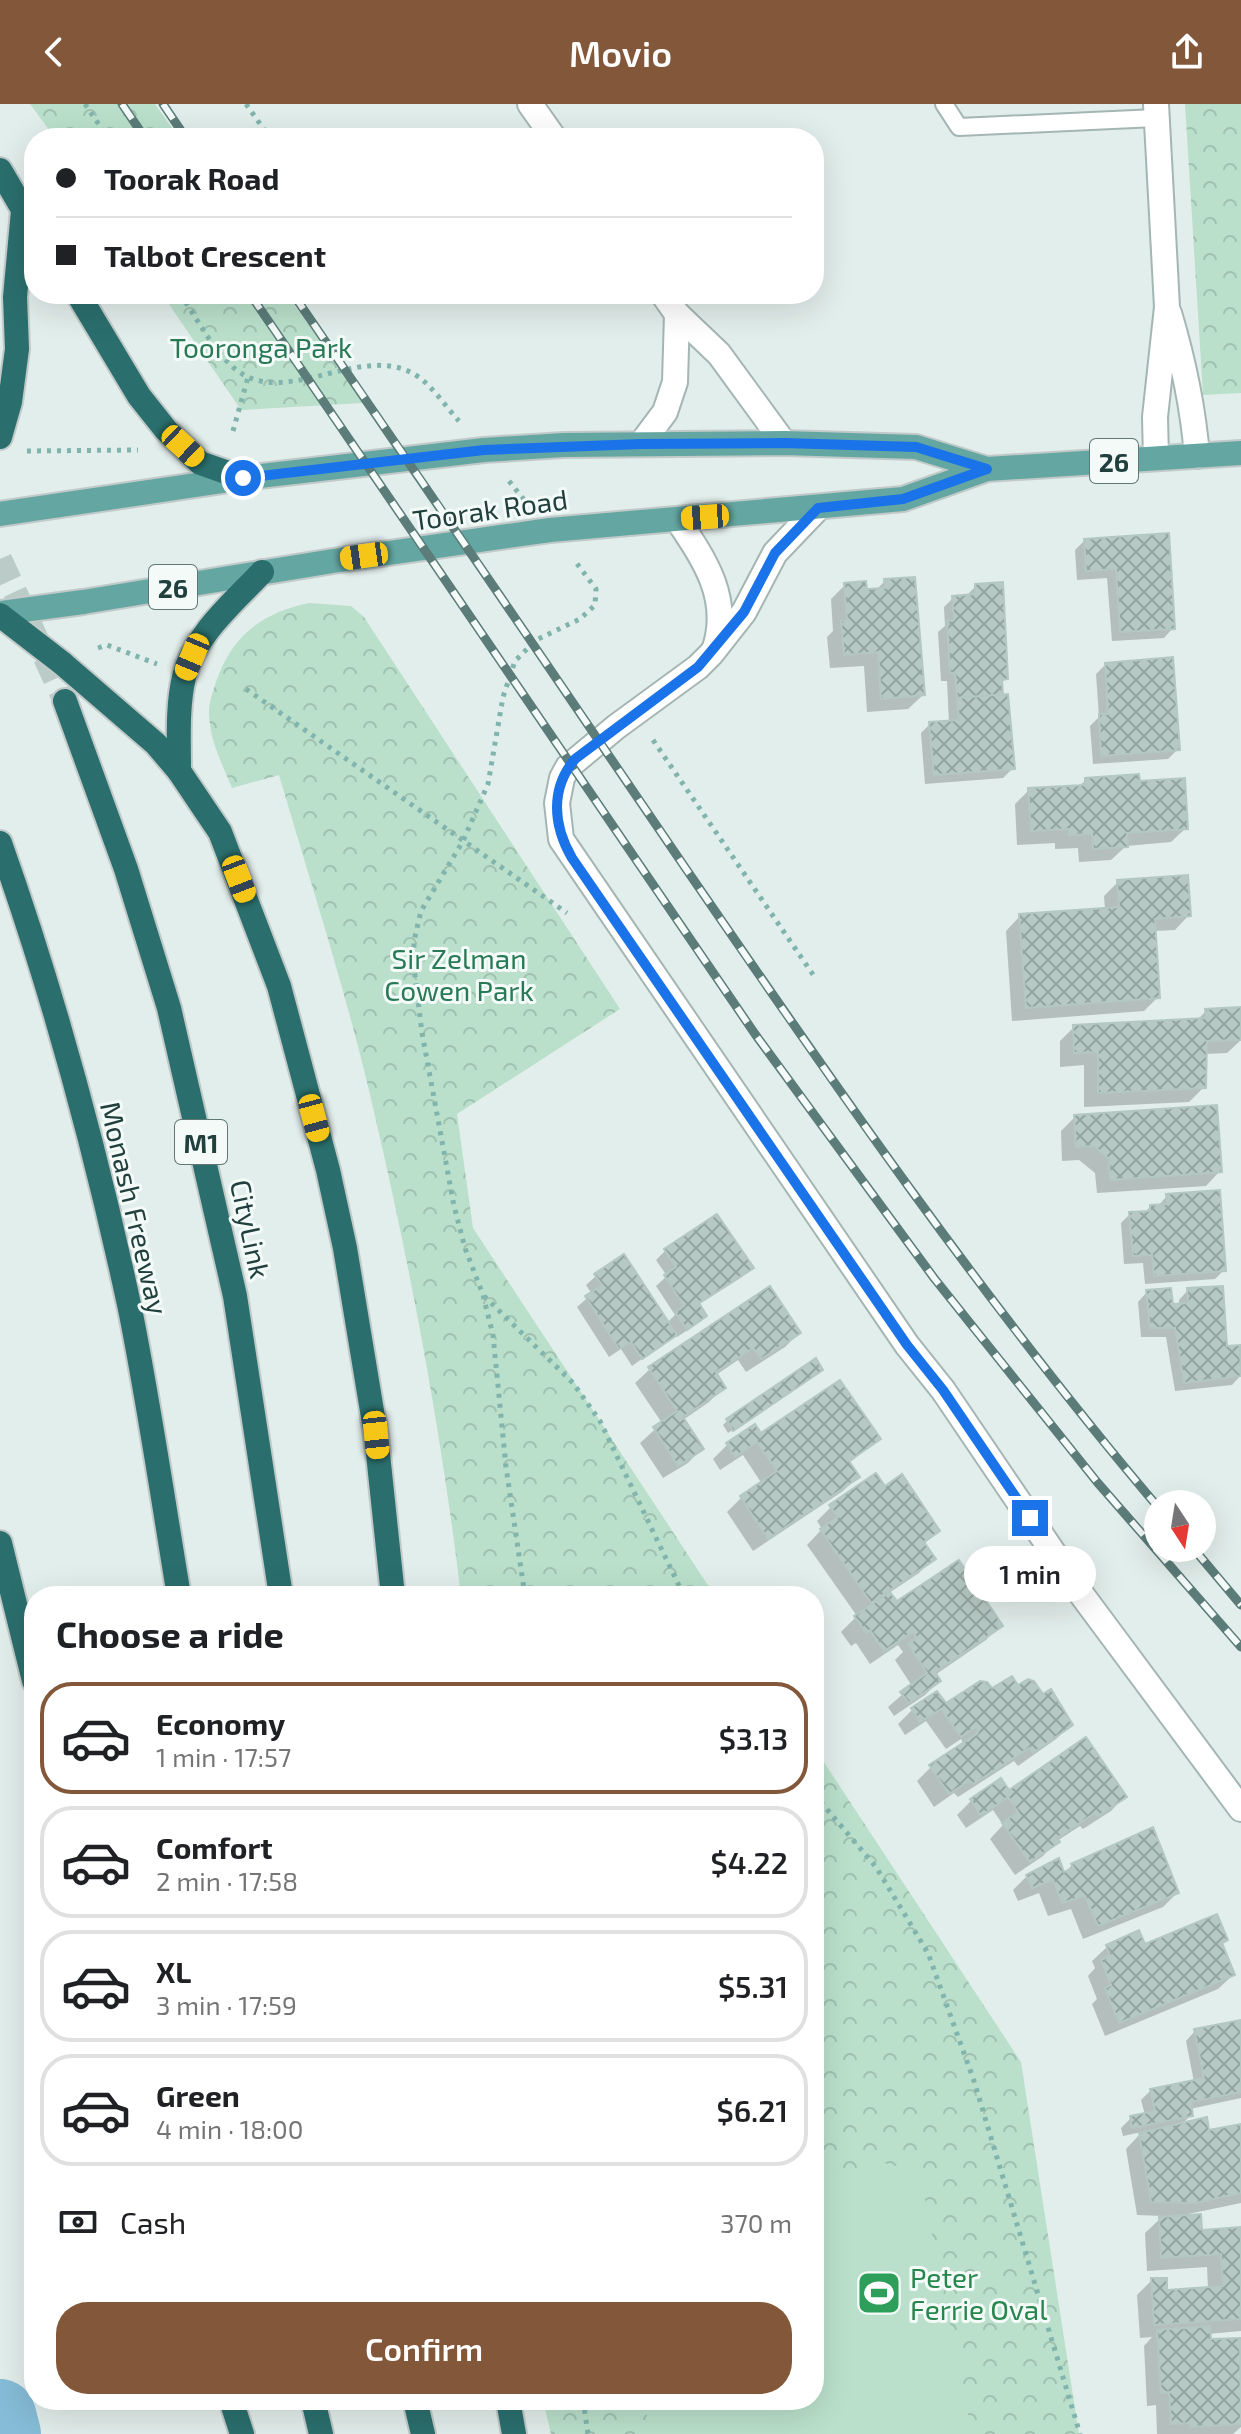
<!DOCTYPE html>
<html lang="en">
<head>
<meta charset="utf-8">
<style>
  body { margin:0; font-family:"Exo 2",sans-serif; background:#f2f2f2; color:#202124; height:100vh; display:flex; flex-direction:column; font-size:30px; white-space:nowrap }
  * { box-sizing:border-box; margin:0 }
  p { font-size:26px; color:#757577 }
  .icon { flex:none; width:44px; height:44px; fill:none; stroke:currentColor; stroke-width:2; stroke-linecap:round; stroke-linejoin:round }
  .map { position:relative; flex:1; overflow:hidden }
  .sheet { position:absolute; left:24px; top:1482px; width:800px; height:824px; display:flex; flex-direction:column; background:#fff; border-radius:32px; box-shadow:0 8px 32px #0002 }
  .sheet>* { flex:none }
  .top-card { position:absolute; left:24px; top:24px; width:800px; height:176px; border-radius:32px; box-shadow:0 8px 32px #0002; display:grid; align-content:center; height:176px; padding:0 32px; background:#fff }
  .needle { width:52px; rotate:168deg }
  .fabs { position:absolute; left:1144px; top:1386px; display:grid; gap:16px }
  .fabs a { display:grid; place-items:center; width:72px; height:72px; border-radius:50%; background:#fff; box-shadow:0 8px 32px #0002; font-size:40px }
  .end { position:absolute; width:36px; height:36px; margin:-18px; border:10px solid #1a73e8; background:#fff; box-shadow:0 0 0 4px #fff }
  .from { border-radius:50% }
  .bubble { position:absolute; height:56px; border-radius:28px; background:#fff; box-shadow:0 8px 32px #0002; font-size:26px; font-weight:600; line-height:56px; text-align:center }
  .car { position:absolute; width:24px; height:48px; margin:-24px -12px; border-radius:10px; box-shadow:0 0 6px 2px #0007; background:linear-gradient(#f5c518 24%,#345 0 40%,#f5c518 0 76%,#345 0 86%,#f5c518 0) }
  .top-card b { display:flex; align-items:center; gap:28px; height:76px; font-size:30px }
  .top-card b+b { border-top:2px solid #e0e0e0 }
  .top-card i { width:20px; height:20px; background:#202124 }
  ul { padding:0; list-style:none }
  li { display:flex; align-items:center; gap:24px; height:112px; margin:0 16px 12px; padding:0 16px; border:4px solid #e0e0e0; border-radius:32px }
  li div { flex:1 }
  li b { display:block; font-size:30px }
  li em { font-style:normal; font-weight:600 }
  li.selected { border-color:#835739 }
  li>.icon { width:72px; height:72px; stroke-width:1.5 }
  h2 { padding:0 32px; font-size:36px; line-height:96px }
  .pay { display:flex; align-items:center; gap:20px; height:88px; padding:0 32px; font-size:30px }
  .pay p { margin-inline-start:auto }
  .button { display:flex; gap:16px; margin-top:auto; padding:16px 32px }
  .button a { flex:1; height:92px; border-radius:32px; background:#835739; color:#fff; font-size:32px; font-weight:600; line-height:92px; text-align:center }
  header { display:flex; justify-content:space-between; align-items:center; height:104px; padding:0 32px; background:#835739; color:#fff; font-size:36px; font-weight:600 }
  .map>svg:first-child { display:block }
  .forest { fill:url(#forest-crowns) }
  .garden { fill:#bae0cb }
  .shadow { fill:#0003 }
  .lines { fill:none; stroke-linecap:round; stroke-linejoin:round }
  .river { stroke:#86bcd7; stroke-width:72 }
  .building { fill:url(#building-cross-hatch); stroke:#b4c8c3; stroke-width:2 }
  .highway-tunnel { stroke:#bbcbc8; stroke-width:24; stroke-dasharray:24 12; stroke-linecap:butt }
  .lane-casing { stroke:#a4b6b3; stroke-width:20 }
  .street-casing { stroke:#a4b6b3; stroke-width:28 }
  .primary-casing { stroke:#c1cac9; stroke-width:28 }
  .highway-casing { stroke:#c1cac9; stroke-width:28 }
  .path { stroke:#80b4ad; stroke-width:5; stroke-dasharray:4 6; stroke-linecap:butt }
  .lane { stroke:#fff; stroke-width:16 }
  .street { stroke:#fff; stroke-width:24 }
  .primary { stroke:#64a6a1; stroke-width:24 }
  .highway { stroke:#2a6f6d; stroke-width:24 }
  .rail-casing { stroke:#5b7c79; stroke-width:9 }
  .rail { stroke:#f3faf8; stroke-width:6; stroke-dasharray:18; stroke-linecap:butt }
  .primary-bridge-casing { stroke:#c1cac9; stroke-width:28; stroke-linecap:butt }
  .highway-bridge-casing { stroke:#c1cac9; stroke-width:28; stroke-linecap:butt }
  .primary-bridge { stroke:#64a6a1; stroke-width:24 }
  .highway-bridge { stroke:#2a6f6d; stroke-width:24 }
  .route { stroke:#1a73e8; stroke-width:10 }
  .labels { text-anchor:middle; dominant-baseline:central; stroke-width:6; stroke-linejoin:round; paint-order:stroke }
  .shield { fill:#f3faf8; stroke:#607875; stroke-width:2 }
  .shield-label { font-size:26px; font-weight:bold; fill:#21403d }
  .park-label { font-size:28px; fill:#287a56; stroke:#f3faf8 }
  .street-label { font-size:28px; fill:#21403d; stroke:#f3faf8 }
  .leisure-label { font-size:28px; fill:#27864d; stroke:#f3faf8; text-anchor:start }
</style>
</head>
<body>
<header><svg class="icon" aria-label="back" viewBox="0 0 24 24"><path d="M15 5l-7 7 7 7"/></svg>Movio<svg class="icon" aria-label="share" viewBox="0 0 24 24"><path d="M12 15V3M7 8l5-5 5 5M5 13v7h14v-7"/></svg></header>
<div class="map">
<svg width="1241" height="2330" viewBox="0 0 1241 2330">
  <defs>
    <pattern id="forest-crowns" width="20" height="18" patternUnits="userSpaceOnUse" patternTransform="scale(2)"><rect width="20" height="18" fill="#bae0cb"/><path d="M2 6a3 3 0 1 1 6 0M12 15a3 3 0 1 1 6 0" fill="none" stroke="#a0c1af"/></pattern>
    <pattern id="building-cross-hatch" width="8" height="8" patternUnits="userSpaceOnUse" patternTransform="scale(2)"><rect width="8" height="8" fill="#b7c9c4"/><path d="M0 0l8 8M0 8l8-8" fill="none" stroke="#94a5a0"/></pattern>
  </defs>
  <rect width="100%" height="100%" fill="#e2eeeb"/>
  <g class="forest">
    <polygon points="30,0 155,0 179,34 55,34"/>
    <polygon points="1185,0 1241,0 1241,289 1203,291"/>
    <polygon points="162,190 287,190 363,299 241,306"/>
    <path d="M309 499 351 502 364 513 620 905 457 1010 473 1124 715 1492H461C442 1334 413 1176 377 1021 351 903 313 787 279 671L232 684C224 664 212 641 210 620 207 604 211 593 216 578 232 531 262 509 309 499Z"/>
    <polygon points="814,1643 1021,1958 1079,2330 551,2330 543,2296 814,2296"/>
  </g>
  <polygon class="garden" points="884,2059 904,2064 922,2081 972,2330 651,2330 643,2296 814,2296 814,2076"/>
  <g class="shadow">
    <polygon points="1167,431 1173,524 1164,534 1112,537 1107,474 1077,476 1075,446 1084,437"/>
    <polygon points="885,477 923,591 908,605 867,608 864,562 830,564 827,533 833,527 831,495 845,481 865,487 876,486"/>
    <polygon points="976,482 1006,574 1000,580 1001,593 1013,664 1003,674 925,680 921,629 930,620 949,619 947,577 941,577 938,528 945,522 944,503 953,494 966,492"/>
    <polygon points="1105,561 1178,645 1168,655 1093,660 1090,622 1099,613 1096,570"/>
    <polygon points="1086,676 1138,679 1186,724 1171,738 1126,742 1111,756 1079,758 1078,744 1055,745 1055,739 1017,741 1015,700 1029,686 1078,683"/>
    <polygon points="1118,778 1189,811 1175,826 1154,827 1158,893 1144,907 1012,917 1006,827 1020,812 1105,806 1104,792"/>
    <polygon points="1206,907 1241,936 1227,949 1204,950 1204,983 1189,998 1084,1003 1084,961 1060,963 1060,937 1074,923 1196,917"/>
    <polygon points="1075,1013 1220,1067 1206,1082 1097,1089 1095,1069 1079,1056 1062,1057 1061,1027"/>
    <polygon points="1167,1092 1224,1166 1215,1175 1145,1180 1143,1159 1124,1160 1121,1119 1130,1110 1144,1109 1150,1103 1157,1103"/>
    <polygon points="665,1147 751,1163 742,1173 698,1201 705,1212 695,1221 677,1233 675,1231 632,1262 621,1245 609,1253 577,1203 592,1190 586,1181 596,1172 667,1219 675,1211 656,1182 667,1172 656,1156"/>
    <polygon points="1188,1186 1226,1244 1239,1243 1241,1271 1232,1281 1175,1287 1166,1233 1141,1233 1138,1198 1147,1188 1171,1202 1179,1202 1179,1196"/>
    <polygon points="799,1229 785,1243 746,1268 738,1256 716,1271 724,1283 709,1298 683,1316 702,1344 688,1359 663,1374 640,1339 662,1319 635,1279 650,1265"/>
    <polygon points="817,1270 728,1329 723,1321 727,1317"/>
    <polygon points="755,1323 761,1331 878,1335 848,1360 857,1373 843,1387 753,1447 727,1408 741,1394 762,1380 743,1351 720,1366 713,1355 727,1341"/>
    <polygon points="884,1384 938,1427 923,1441 933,1454 919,1469 889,1489 896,1500 1000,1521 986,1536 935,1571 939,1577 925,1591 894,1612 888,1603 912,1582 895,1556 903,1548 898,1541 870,1560 856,1539 851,1542 841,1528 857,1512 807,1441 822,1425 817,1417 831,1403"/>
    <polygon points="1018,1584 1042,1592 1071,1621 1056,1635 1018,1662 1014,1657 958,1693 954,1689 934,1703 917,1677 931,1663 964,1641 961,1635 946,1645 926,1617 905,1631 898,1620 912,1606 937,1589 945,1602 991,1586"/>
    <polygon points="1009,1689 1125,1692 1111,1707 1083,1725 1080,1722 1057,1737 1043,1752 1015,1771 990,1735 1003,1721 993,1706 966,1724 957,1711 971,1697"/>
    <polygon points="1072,1761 1177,1789 1163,1803 1083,1835 1071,1805 1048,1812 1039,1789 1018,1797 1013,1786 1027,1772 1063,1770"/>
    <polygon points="1226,1836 1220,1841 1233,1871 1218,1885 1105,1932 1092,1900 1097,1895 1088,1872 1095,1864 1092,1857 1107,1843"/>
    <polygon points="1241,1918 1241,1994 1190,2005 1191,2011 1181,2021 1208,2029 1241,2022 1241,2099 1188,2110 1200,2128 1241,2125 1241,2227 1208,2230 1209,2237 1241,2248 1241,2323 1233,2330 1157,2330 1156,2301 1147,2302 1144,2242 1152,2233 1140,2234 1137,2191 1152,2176 1165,2188 1208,2185 1207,2163 1147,2167 1145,2129 1163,2112 1137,2111 1126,2045 1142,2028 1123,2032 1121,2024 1131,2014 1145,2011 1141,1996 1151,1986 1194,1978 1186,1937 1195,1927"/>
  </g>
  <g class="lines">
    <polyline class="river" points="0,2311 5,2330"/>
  </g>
  <g class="building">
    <polygon points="1169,429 1175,525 1120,528 1116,465 1086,467 1084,435"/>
    <polygon points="915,473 925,591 881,595 878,548 844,551 841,517 847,516 844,479 866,477 867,485 885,484 884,475"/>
    <polygon points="1003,478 1008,575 1002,576 1003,591 957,594 955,569 950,569 947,517 954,516 952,492 975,490 975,480"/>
    <polygon points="1173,553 1180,646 1101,652 1099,610 1108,610 1105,559"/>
    <polygon points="1008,590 1015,665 934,671 929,618 959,616 957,594"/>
    <polygon points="1139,670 1140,677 1185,674 1188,725 1127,729 1128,743 1093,745 1092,730 1069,731 1069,725 1031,727 1028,684 1085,681 1085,674"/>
    <polygon points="1188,771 1191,812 1155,815 1160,894 1026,904 1019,810 1119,803 1117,776"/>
    <polygon points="1241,903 1241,936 1207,937 1206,984 1098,989 1098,948 1074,949 1073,921 1206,914 1205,905"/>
    <polygon points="1217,1001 1222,1068 1110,1076 1109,1055 1094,1042 1076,1043 1074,1011"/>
    <polygon points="1220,1086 1226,1167 1154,1172 1152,1151 1133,1152 1129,1108 1150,1107 1150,1101 1167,1100 1166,1090"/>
    <polygon points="717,1110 754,1164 699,1199 707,1212 687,1226 675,1208 684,1202 664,1171 676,1163 664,1145"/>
    <polygon points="624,1150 677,1231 642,1255 631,1238 619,1245 585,1192 602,1181 594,1170"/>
    <polygon points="770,1182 801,1229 761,1255 753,1244 716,1268 726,1284 683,1313 704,1345 678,1362 653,1323 677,1307 648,1263"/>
    <polygon points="1223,1182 1227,1242 1240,1241 1241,1272 1184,1279 1175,1224 1150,1224 1146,1186 1171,1184 1173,1200 1188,1199 1187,1184"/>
    <polygon points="816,1254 823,1266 733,1327 726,1315"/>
    <polygon points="840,1276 881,1335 849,1357 860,1373 768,1435 740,1392 777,1367 757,1338 735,1353 726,1339 755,1320 761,1329"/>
    <polygon points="876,1369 885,1382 902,1370 940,1427 924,1438 936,1455 871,1499 820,1425 838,1413 829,1401"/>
    <polygon points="959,1456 1003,1522 935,1568 941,1577 909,1599 900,1588 927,1569 908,1540 917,1534 913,1528 884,1547 870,1526 866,1529 854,1512 890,1488 897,1497"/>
    <polygon points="1012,1572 1018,1581 1028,1575 1034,1577 1043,1590 1051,1585 1073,1621 1033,1649 1029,1644 973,1680 969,1677 949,1690 929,1661 978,1629 976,1623 961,1633 941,1605 920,1618 911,1604 937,1587 946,1599 980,1577 987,1578 992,1584"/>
    <polygon points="1086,1633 1127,1693 1098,1712 1095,1709 1057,1734 1060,1738 1030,1758 1002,1719 1018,1708 1008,1693 981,1712 970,1695 1001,1674 1009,1686"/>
    <polygon points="1153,1723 1179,1789 1098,1822 1085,1792 1062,1799 1053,1776 1032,1784 1026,1771 1059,1754 1064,1768 1074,1764 1071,1760"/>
    <polygon points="1217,1810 1228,1836 1222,1839 1235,1871 1119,1919 1105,1884 1111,1881 1101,1856 1110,1852 1106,1841 1139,1826 1145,1840"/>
    <polygon points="1241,1916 1241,1988 1191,1998 1193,2012 1132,2024 1130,2012 1155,2007 1150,1985 1204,1974 1194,1925"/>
    <polygon points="1207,2013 1209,2026 1241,2020 1241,2089 1195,2099 1151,2098 1139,2029"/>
    <polygon points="1201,2110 1202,2126 1241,2123 1241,2215 1154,2221 1151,2174 1167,2174 1167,2186 1223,2182 1221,2150 1161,2154 1159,2113"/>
    <polygon points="1210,2222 1211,2235 1240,2234 1241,2320 1190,2323 1190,2319 1171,2320 1169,2288 1161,2289 1157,2226"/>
  </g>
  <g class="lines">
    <polyline class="highway-tunnel" points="0,455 65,597"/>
    <g class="lane-casing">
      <polyline id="lane" points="944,0 959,23 1156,14"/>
    </g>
    <g class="street-casing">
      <g id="street">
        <polyline points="530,0 554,34"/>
        <polyline points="1156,0 1167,203 1155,313 1156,354"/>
        <polyline points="663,190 677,210 719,250 784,339"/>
        <path d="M1169 209C1183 256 1193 302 1197 352"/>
        <polyline points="641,340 665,308 675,278 677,210"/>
        <polyline points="818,404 775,449 744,508 711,550 698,563 616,623 568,663 562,674 557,699 561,735 907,1241 943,1286 1082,1491 1241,1705"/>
        <path d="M677 415C704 455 731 494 715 544"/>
      </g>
    </g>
    <g class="primary-casing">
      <g id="primary">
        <polyline points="0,410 243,374 484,346 564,341 784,339 916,343 987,365"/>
        <polyline points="83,498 333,457 550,426 903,395 987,365 1241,349"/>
      </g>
    </g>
    <g class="highway-casing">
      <g id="highway">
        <polyline points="0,66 31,119"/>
        <polyline points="78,190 139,292 166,326 200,359 243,374"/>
        <polyline points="0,333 10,298 17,245 15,193 23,107"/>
        <polyline points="62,559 156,640 179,667 220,728 279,882 328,1066 345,1144 376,1331 393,1492"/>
        <polyline points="65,597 126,765 169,904 235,1192 281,1492"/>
        <path d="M179 667C179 636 177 603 184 573 194 531 234 498 262 468"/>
        <path d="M0 739C54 891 96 1047 130 1205 149 1300 163 1396 179 1492"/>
        <polyline points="0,1439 34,1577"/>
        <polyline points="231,2296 242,2330"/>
        <polyline points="313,2296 321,2330"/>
        <polyline points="415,2296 423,2330"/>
        <polyline points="508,2296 514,2330"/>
      </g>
    </g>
    <g class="path">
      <polyline points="85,0 108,34"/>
      <polyline points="246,0 270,34"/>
      <path d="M180 190C197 214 212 245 234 264 282 306 359 240 412 269 431 279 444 301 459 317"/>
      <polyline points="233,327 248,273"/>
      <polyline points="27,347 138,346"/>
      <polyline points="509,377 525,397"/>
      <polyline points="98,544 107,541 157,560"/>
      <polyline points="246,585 567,809"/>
      <polyline points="653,636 814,872"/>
      <polyline points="484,1192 573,1279 600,1317 684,1492"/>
      <polyline points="525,1492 506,1363 493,1231 483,1191 465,1144 454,1102 422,929 414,863 414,837 421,807 463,737 488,680 503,593 515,557 536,536 580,515 595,501 596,485 575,457"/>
      <polyline points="814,1690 876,1763 928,1849 974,1977 1080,2330"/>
      <polyline points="583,2296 588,2330"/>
    </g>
    <use href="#lane" class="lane"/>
    <use href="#street" class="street"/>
    <use href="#primary" class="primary"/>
    <use href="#highway" class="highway"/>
    <g class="rail-casing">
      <g id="rail">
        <polyline points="122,0 145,34"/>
        <polyline points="163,0 186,34"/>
        <polyline points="250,190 755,930 934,1174 1097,1378 1241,1543"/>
        <path d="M293 190C423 379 553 569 682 759 833 979 985 1199 1158 1403"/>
        <polyline points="1193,1444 1241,1501"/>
      </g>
    </g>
    <use href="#rail" class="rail"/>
    <g class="primary-bridge-casing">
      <polyline id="primary-bridge" points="0,509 83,498"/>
    </g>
    <g class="highway-bridge-casing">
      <polyline id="highway-bridge" points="0,511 62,559"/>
    </g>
    <use href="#primary-bridge" class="primary-bridge"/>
    <use href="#highway-bridge" class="highway-bridge"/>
  </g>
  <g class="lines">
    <path class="route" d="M243 374 484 346 641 340 784 339 916 343 987 365 903 395 818 404 775 449 744 508 698 563 575 655C550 685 553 721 572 754L907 1241 943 1286 1030 1414"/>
  </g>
  <defs>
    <g id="stadium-square" transform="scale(2.3)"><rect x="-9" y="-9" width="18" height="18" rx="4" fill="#2e9e5b" stroke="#f3faf8"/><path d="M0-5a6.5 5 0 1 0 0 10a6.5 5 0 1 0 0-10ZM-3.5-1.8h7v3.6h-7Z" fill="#fff"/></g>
  </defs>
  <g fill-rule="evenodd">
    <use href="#stadium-square" x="879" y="2189"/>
  </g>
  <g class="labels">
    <g class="shield">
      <rect x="1090" y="335" width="48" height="44" rx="6"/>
      <rect x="149" y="461" width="48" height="44" rx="6"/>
      <rect x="175" y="1016" width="52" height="44" rx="6"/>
    </g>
    <g class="shield-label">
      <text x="1114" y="357">26</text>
      <text x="173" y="483">26</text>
      <text x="201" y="1038">M1</text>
    </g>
    <g class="park-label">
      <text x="261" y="243">Tooronga Park</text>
      <text x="459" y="854">Sir Zelman<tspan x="459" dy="32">Cowen Park</tspan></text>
    </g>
    <g class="street-label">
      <text transform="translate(490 405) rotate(-8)">Toorak Road</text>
      <text transform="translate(135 1104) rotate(77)">Monash Freeway</text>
      <text transform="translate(251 1125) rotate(78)">CityLink</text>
    </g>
    <g class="leisure-label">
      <text x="910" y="2173">Peter<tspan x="910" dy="32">Ferrie Oval</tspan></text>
    </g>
  </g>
</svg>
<div class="fabs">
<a><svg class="needle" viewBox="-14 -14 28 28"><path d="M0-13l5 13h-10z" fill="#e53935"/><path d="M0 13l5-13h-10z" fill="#757577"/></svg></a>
</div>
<i class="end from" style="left:243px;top:374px"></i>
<i class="end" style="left:1030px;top:1414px"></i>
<div class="bubble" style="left:964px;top:1442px;width:132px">1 min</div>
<i class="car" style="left:183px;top:342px;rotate:133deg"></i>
<i class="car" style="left:705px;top:413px;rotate:266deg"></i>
<i class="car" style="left:364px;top:452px;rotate:262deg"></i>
<i class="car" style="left:192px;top:553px;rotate:203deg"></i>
<i class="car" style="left:239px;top:775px;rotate:159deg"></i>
<i class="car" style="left:314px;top:1014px;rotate:165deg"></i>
<i class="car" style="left:376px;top:1331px;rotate:174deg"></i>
<div class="top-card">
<b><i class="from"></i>Toorak Road</b>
<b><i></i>Talbot Crescent</b>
</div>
<section class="sheet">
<h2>Choose a ride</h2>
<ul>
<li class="selected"><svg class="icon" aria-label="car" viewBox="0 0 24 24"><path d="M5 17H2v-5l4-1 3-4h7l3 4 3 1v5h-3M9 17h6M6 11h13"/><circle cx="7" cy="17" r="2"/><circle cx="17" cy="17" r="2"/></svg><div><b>Economy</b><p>1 min · 17:57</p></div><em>$3.13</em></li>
<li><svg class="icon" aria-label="car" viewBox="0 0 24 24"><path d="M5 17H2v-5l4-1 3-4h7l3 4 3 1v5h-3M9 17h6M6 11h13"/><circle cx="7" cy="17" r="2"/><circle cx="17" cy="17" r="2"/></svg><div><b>Comfort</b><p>2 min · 17:58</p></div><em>$4.22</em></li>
<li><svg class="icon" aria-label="car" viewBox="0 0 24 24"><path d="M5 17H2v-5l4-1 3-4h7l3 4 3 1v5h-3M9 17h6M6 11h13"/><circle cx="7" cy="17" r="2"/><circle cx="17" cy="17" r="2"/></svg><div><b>XL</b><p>3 min · 17:59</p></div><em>$5.31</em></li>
<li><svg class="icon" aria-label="car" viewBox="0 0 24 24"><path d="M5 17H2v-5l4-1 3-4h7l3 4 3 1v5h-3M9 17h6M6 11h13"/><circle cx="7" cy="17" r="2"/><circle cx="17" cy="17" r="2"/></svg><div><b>Green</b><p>4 min · 18:00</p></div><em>$6.21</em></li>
</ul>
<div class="pay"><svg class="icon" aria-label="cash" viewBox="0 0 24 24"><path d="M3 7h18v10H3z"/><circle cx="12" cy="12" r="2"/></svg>Cash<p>370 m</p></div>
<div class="button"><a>Confirm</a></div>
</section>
</div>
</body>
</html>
